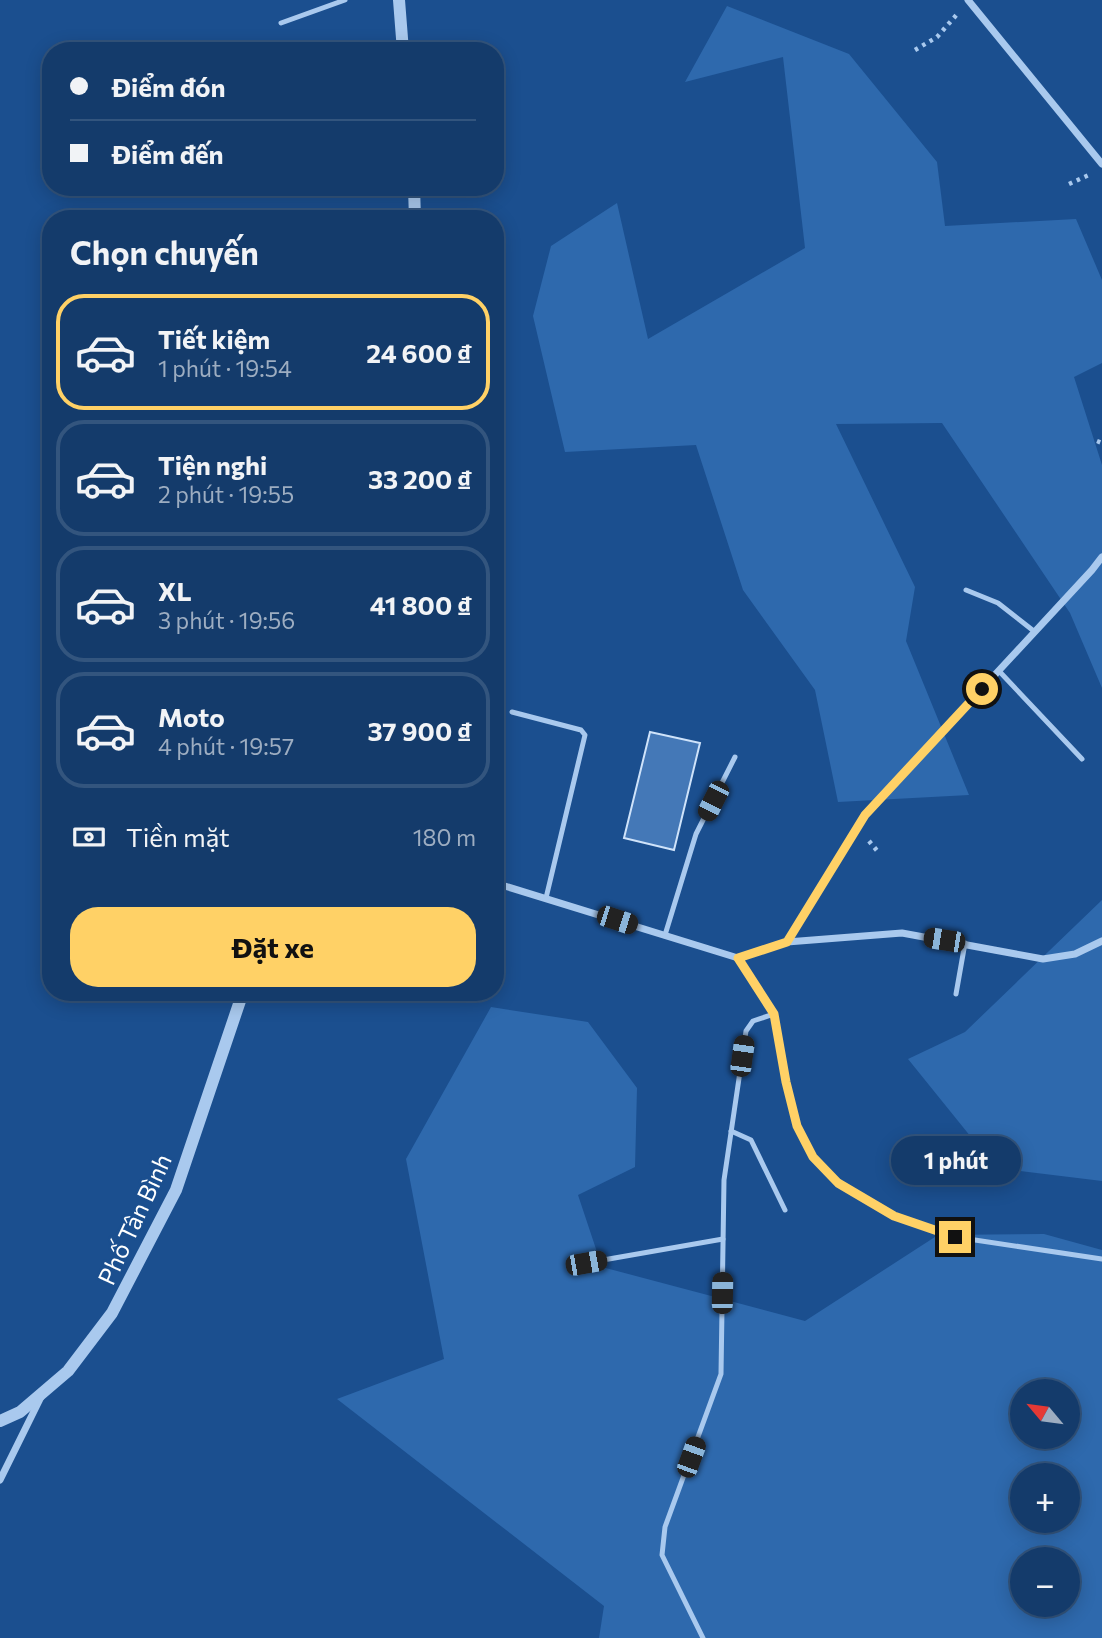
<!DOCTYPE html>
<html lang="vi">
<head>
<meta charset="utf-8">
<style>
  body { margin:0; font-family:Commissioner,sans-serif; background:#1d4271; color:#f1f3f6; height:100vh; display:flex; flex-direction:column; font-size:26px; white-space:nowrap }
  * { box-sizing:border-box; margin:0 }
  p { font-size:23px; color:#9dadc1 }
  .icon { flex:none; width:38px; height:38px; fill:none; stroke:currentColor; stroke-width:2; stroke-linecap:round; stroke-linejoin:round }
  .map { position:relative; flex:1; overflow:hidden }
  .details { position:absolute; left:42px; top:210px; width:462px; height:791px; display:flex; flex-direction:column; background:#143b6b; border-radius:28px; box-shadow:0 4px 18px #0003,0 0 0 2px #33557e }
  .details>* { flex:none }
  .hud { position:absolute; left:42px; top:42px; width:462px; height:154px; border-radius:28px; box-shadow:0 4px 18px #0003,0 0 0 2px #33557e; display:grid; align-content:center; height:154px; padding:0 28px; background:#143b6b }
  .needle { width:46px; rotate:299deg }
  .buttons { position:absolute; left:1010px; top:1379px; display:grid; gap:14px }
  .buttons a { display:grid; place-items:center; width:70px; height:70px; border-radius:50%; background:#143b6b; box-shadow:0 4px 18px #0003,0 0 0 2px #33557e; font-size:35px }
  .end { position:absolute; width:32px; height:32px; margin:-16px; border:9px solid #ffd166; background:#111; box-shadow:0 0 0 4px #111 }
  .from { border-radius:50% }
  .bubble { position:absolute; height:49px; border-radius:24px; background:#143b6b; box-shadow:0 4px 18px #0003,0 0 0 2px #33557e; font-size:23px; font-weight:700; line-height:49px; text-align:center }
  .car { position:absolute; width:21px; height:42px; margin:-21px -10px; border-radius:9px; box-shadow:0 0 5px 2px #0007; background:linear-gradient(#222 24%,#8ab4d8 0 40%,#222 0 76%,#8ab4d8 0 86%,#222 0) }
  .hud b { display:flex; align-items:center; gap:24px; height:66px; font-size:26px }
  .hud b+b { border-top:2px solid #33557e }
  .hud i { width:18px; height:18px; background:#f1f3f6 }
  ul { padding:0; list-style:none }
  li { display:flex; align-items:center; gap:21px; height:116px; margin:0 14px 10px; padding:0 14px; border:4px solid #33557e; border-radius:28px }
  li div { flex:1 }
  li b { display:block; font-size:26px }
  li em { font-style:normal; font-weight:700 }
  li.on { border-color:#ffd166 }
  li>.icon { width:63px; height:63px; stroke-width:1.5 }
  h2 { padding:0 28px; font-size:32px; line-height:84px }
  .pay { display:flex; align-items:center; gap:18px; height:77px; padding:0 28px; font-size:26px }
  .pay p { margin-inline-start:auto }
  .primary-button { display:flex; gap:14px; margin-top:auto; padding:14px 28px }
  .primary-button a { flex:1; height:80px; border-radius:28px; background:#ffd166; color:#111; font-size:28px; font-weight:700; line-height:80px; text-align:center }
  .map>svg:first-child { display:block }
  .green { fill:#2e69ad; fill-rule:evenodd }
  .building { fill:#4478b7; stroke:#cfe3fa; stroke-width:2 }
  .lines { fill:none; stroke-linecap:round; stroke-linejoin:round }
  .path { stroke:#a9c9ee; stroke-width:4.5; stroke-dasharray:3.5 5; stroke-linecap:butt }
  .service { stroke:#a9c9ee; stroke-width:5 }
  .minor { stroke:#a9c9ee; stroke-width:7 }
  .tertiary { stroke:#a9c9ee; stroke-width:12 }
  .route { stroke:#ffd166; stroke-width:9 }
  .labels { text-anchor:middle; dominant-baseline:central; stroke-width:5; stroke-linejoin:round; paint-order:stroke }
  .street-label { font-size:24px; fill:#fff; stroke:#1b4f8f }
</style>
</head>
<body>
<div class="map">
<svg width="1102" height="1638" viewBox="0 0 1102 1638">
  <rect width="100%" height="100%" fill="#1b4f8f"/>
  <g class="green">
    <polygon points="727,6 849,54 937,162 945,226 1076,219 1102,280 1102,363 1074,377 1102,465 1102,688 1070,613 942,423 836,424 915,587 906,641 969,795 838,802 815,690 743,590 696,445 565,452 533,316 551,246 617,203 648,339 805,248 783,57 685,82"/>
    <polygon points="1102,900 1102,1181 996,1168 908,1059 965,1032"/>
    <path d="M491 1007 588 1022 637 1088 635 1167 578 1195 602 1267 805 1321 938 1235 1044 1234 1102 1250V1638H599L604 1606 337 1399 444 1359 406 1159ZM1022 1391H1068V1437H1022ZM1022 1475H1068V1521H1022ZM1022 1559H1068V1605H1022Z"/>
  </g>
  <polygon class="building" points="650,732 700,743 674,850 624,838"/>
  <g class="lines">
    <g class="path">
      <polyline points="915,50 937,37 959,12"/>
      <polyline points="1069,184 1091,174"/>
      <polyline points="1097,441 1102,443"/>
      <polyline points="869,841 879,853"/>
    </g>
    <g class="service">
      <polyline points="281,23 345,0"/>
      <polyline points="966,590 998,603 1035,632"/>
      <polyline points="999,671 1082,759"/>
      <polyline points="512,712 581,730 585,735 546,898"/>
      <polyline points="665,935 696,834 735,757"/>
      <polyline points="738,958 774,1014 786,1082 797,1126 813,1157 838,1183 894,1216 955,1237 1102,1259"/>
      <polyline points="956,994 965,943"/>
      <polyline points="731,1131 751,1140 785,1210"/>
      <polyline points="586,1263 723,1239"/>
      <polyline points="703,1638 662,1555 665,1527 721,1374 724,1180 746,1031 753,1021 774,1014"/>
    </g>
    <g class="minor">
      <polyline points="968,0 1102,164"/>
      <polyline points="495,883 738,958 787,942 902,933 1043,959 1075,954 1102,941"/>
      <polyline points="787,942 865,815 1092,570 1102,557"/>
      <polyline points="0,1480 41,1397"/>
    </g>
    <g class="tertiary">
      <polyline points="399,0 403,51"/>
      <polyline points="414,187 415,219"/>
      <polyline points="0,1421 20,1412 68,1371 112,1313 176,1190 243,992"/>
    </g>
  </g>
  <g class="lines">
    <polyline class="route" points="955,1237 894,1216 838,1183 813,1157 797,1126 786,1082 774,1014 738,958 787,942 865,815 982,689"/>
  </g>
  <g class="labels">
    <g class="street-label">
      <text transform="translate(134 1219) rotate(-65)">Phố Tân Bình</text>
    </g>
  </g>
</svg>
<div class="buttons">
<a><svg class="needle" viewBox="-14 -14 28 28"><path d="M0-13l5 13h-10z" fill="#e53935"/><path d="M0 13l5-13h-10z" fill="#9dadc1"/></svg></a>
<a>+</a>
<a>−</a>
</div>
<i class="end from" style="left:982px;top:689px"></i>
<i class="end" style="left:955px;top:1237px"></i>
<div class="bubble" style="left:891px;top:1136px;width:130px">1 phút</div>
<i class="car" style="left:713px;top:801px;rotate:207deg"></i>
<i class="car" style="left:617px;top:920px;rotate:108deg"></i>
<i class="car" style="left:944px;top:940px;rotate:279deg"></i>
<i class="car" style="left:742px;top:1056px;rotate:8deg"></i>
<i class="car" style="left:586px;top:1263px;rotate:80deg"></i>
<i class="car" style="left:722px;top:1293px;rotate:1deg"></i>
<i class="car" style="left:691px;top:1457px;rotate:20deg"></i>
<div class="hud">
<b><i class="from"></i>Điểm đón</b>
<b><i></i>Điểm đến</b>
</div>
<section class="details">
<h2>Chọn chuyến</h2>
<ul>
<li class="on"><svg class="icon" aria-label="car" viewBox="0 0 24 24"><path d="M5 17H2v-5l4-1 3-4h7l3 4 3 1v5h-3M9 17h6M6 11h13"/><circle cx="7" cy="17" r="2"/><circle cx="17" cy="17" r="2"/></svg><div><b>Tiết kiệm</b><p>1 phút · 19:54</p></div><em>24 600 ₫</em></li>
<li><svg class="icon" aria-label="car" viewBox="0 0 24 24"><path d="M5 17H2v-5l4-1 3-4h7l3 4 3 1v5h-3M9 17h6M6 11h13"/><circle cx="7" cy="17" r="2"/><circle cx="17" cy="17" r="2"/></svg><div><b>Tiện nghi</b><p>2 phút · 19:55</p></div><em>33 200 ₫</em></li>
<li><svg class="icon" aria-label="car" viewBox="0 0 24 24"><path d="M5 17H2v-5l4-1 3-4h7l3 4 3 1v5h-3M9 17h6M6 11h13"/><circle cx="7" cy="17" r="2"/><circle cx="17" cy="17" r="2"/></svg><div><b>XL</b><p>3 phút · 19:56</p></div><em>41 800 ₫</em></li>
<li><svg class="icon" aria-label="car" viewBox="0 0 24 24"><path d="M5 17H2v-5l4-1 3-4h7l3 4 3 1v5h-3M9 17h6M6 11h13"/><circle cx="7" cy="17" r="2"/><circle cx="17" cy="17" r="2"/></svg><div><b>Moto</b><p>4 phút · 19:57</p></div><em>37 900 ₫</em></li>
</ul>
<div class="pay"><svg class="icon" aria-label="cash" viewBox="0 0 24 24"><path d="M3 7h18v10H3z"/><circle cx="12" cy="12" r="2"/></svg>Tiền mặt<p>180 m</p></div>
<div class="primary-button"><a>Đặt xe</a></div>
</section>
</div>
</body>
</html>
